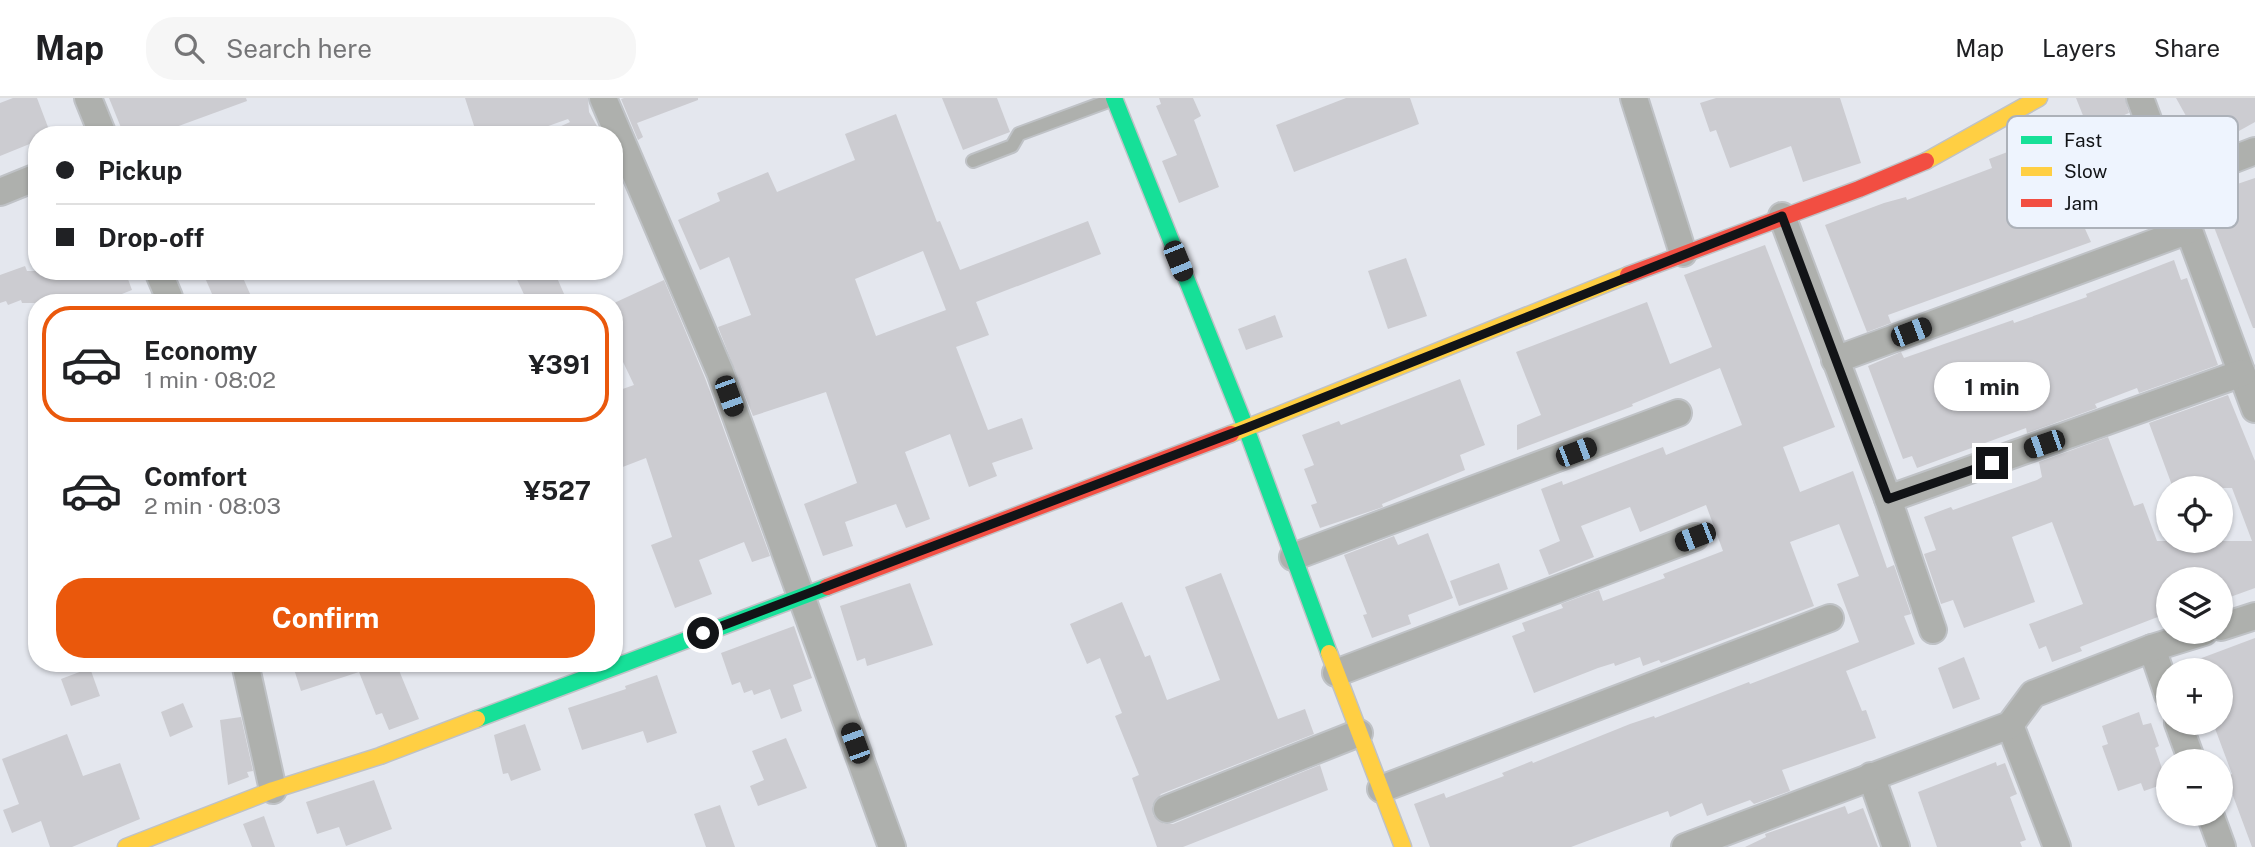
<!DOCTYPE html>
<html lang="en">
<head>
<meta charset="utf-8">
<style>
  body { margin:0; font-family:"Public Sans",sans-serif; background:#f6f6f6; color:#202124; height:100vh; display:flex; flex-direction:column; font-size:26px; white-space:nowrap }
  * { box-sizing:border-box; margin:0 }
  p { font-size:23px; color:#757577 }
  .icon { flex:none; width:38px; height:38px; fill:none; stroke:currentColor; stroke-width:2; stroke-linecap:round; stroke-linejoin:round }
  .map { position:relative; flex:1; overflow:hidden }
  .sheet { position:absolute; left:28px; top:196px; width:595px; height:378px; display:flex; flex-direction:column; background:#fff; border-radius:28px; box-shadow:0 2px 5px #0004 }
  .sheet>* { flex:none }
  .guide { position:absolute; left:28px; top:28px; width:595px; height:154px; border-radius:28px; box-shadow:0 2px 5px #0004; display:grid; align-content:center; height:154px; padding:0 28px; background:#fff }
  .tools { position:absolute; left:2156px; top:378px; display:grid; gap:14px }
  .tools a { display:grid; place-items:center; width:77px; height:77px; border-radius:50%; background:#fff; box-shadow:0 2px 5px #0004; font-size:35px }
  .end { position:absolute; width:32px; height:32px; margin:-16px; border:9px solid #121417; background:#fff; box-shadow:0 0 0 4px #fff }
  .from { border-radius:50% }
  .bubble { position:absolute; height:49px; border-radius:24px; background:#fff; box-shadow:0 2px 5px #0004; font-size:23px; font-weight:700; line-height:49px; text-align:center }
  .car { position:absolute; width:21px; height:42px; margin:-21px -10px; border-radius:9px; box-shadow:0 0 5px 2px #0007; background:linear-gradient(#222 24%,#8ab4d8 0 40%,#222 0 76%,#8ab4d8 0 86%,#222 0) }
  .guide b { display:flex; align-items:center; gap:24px; height:66px; font-size:26px }
  .guide b+b { border-top:2px solid #e0e0e0 }
  .guide i { width:18px; height:18px; background:#202124 }
  ul { padding:12px 0 0; list-style:none }
  li { display:flex; align-items:center; gap:21px; height:116px; margin:0 14px 10px; padding:0 14px; border:4px solid transparent; border-radius:28px }
  li div { flex:1 }
  li b { display:block; font-size:26px }
  li em { font-style:normal; font-weight:700 }
  li.on { border-color:#ea580c }
  li>.icon { width:63px; height:63px; stroke-width:1.5 }
  .cta { display:flex; gap:14px; margin-top:auto; padding:14px 28px }
  .cta a { flex:1; height:80px; border-radius:28px; background:#ea580c; color:#fff; font-size:28px; font-weight:700; line-height:80px; text-align:center }
  header { display:flex; align-items:center; gap:42px; box-sizing:border-box; height:98px; padding:0 35px; background:#fff; border-bottom:2px solid #e0e0e0 }
  header strong { font-size:33px }
  nav { display:flex; gap:38px; margin-inline-start:auto; font-size:24px }
  .search { width:490px; height:63px; background:#f6f6f6; display:flex; align-items:center; gap:18px; box-sizing:border-box; padding:0 24px; border-radius:28px; color:#757577; font-size:26px }
  .map>svg:first-child { display:block }
  .building { fill:#ccccd1; fill-rule:evenodd }
  .lines { fill:none; stroke-linecap:round; stroke-linejoin:round }
  .lane-casing { stroke:#bfc2c6; stroke-width:16 }
  .street-casing { stroke:#bfc2c6; stroke-width:30 }
  .fast-casing { stroke:#bfc2c6; stroke-width:19 }
  .slow-casing { stroke:#bfc2c6; stroke-width:19 }
  .jam-casing { stroke:#bfc2c6; stroke-width:19 }
  .lane { stroke:#aeb0ad; stroke-width:12 }
  .street { stroke:#aeb0ad; stroke-width:26 }
  .fast { stroke:#16e098; stroke-width:16 }
  .slow { stroke:#ffcf43; stroke-width:16 }
  .jam { stroke:#f24e42; stroke-width:16 }
  .route { stroke:#121417; stroke-width:9 }
  .key { fill:#eef4fe; stroke:#acb1b9; stroke-width:2 }
  .key-label { font-size:19px; fill:#121417 }
</style>
</head>
<body>
<header>
<strong>Map</strong>
<div class="search"><svg class="icon" aria-label="search" viewBox="0 0 24 24"><circle cx="10" cy="10" r="6"/><path d="M15 15l6 6"/></svg>Search here</div>
<nav><a>Map</a><a>Layers</a><a>Share</a></nav>
</header>
<div class="map">
<svg width="2255" height="749" viewBox="0 0 2255 749">
  <rect width="100%" height="100%" fill="#e4e7ee"/>
  <g class="building">
    <polygon points="13,0 37,0 51,37 37,37 37,43 0,58 0,5"/>
    <polygon points="109,0 246,0 247,3 154,37 124,37"/>
    <polygon points="465,0 588,0 589,14 602,37 542,37 570,24 568,21 523,37 477,37"/>
    <polygon points="624,0 698,0 698,2 637,25 643,39 638,42 621,1"/>
    <polygon points="942,0 997,0 1010,34 963,52"/>
    <polygon points="1159,0 1193,0 1201,18 1194,22 1219,89 1179,105 1162,63 1177,57 1156,8 1161,6"/>
    <polygon points="1346,0 1410,0 1419,26 1294,74 1276,27"/>
    <polygon points="1716,0 1840,0 1861,65 1803,84 1791,48 1730,70 1716,32 1710,34 1700,5"/>
    <polygon points="2076,0 2125,0 2129,15 2122,18 2147,85 2081,122 2091,144 1888,217 1891,225 1867,234 1825,127 1884,105 1906,99 1907,102 1992,70 1989,61 2042,41 2040,36 2084,20"/>
    <polygon points="2176,0 2255,0 2255,24 2205,52"/>
    <path d="M896 16 937 124 940 123 960 172 1088 123 1101 156 976 204 989 237 956 249 988 332 1022 320 1033 351 992 365 997 378 969 389 950 336 905 354 930 421 906 430 896 406 845 424 853 448 823 458 804 406 857 385 826 294 753 318 718 229 751 217 729 159 700 172 678 122 720 103 717 95 768 74 777 94 855 62 845 36ZM923 153 946 212 876 238 855 181Z"/>
    <polygon points="2255,80 2255,230 2253,230 2202,98"/>
    <polygon points="1765,147 1835,329 1783,349 1800,394 1853,373 1887,470 1894,467 1911,516 1904,518 1915,546 1846,573 1862,613 1866,612 1876,640 1782,672 1790,693 1754,706 1750,702 1707,718 1702,705 1670,719 1668,713 1571,749 1430,749 1414,706 1444,695 1446,700 1504,678 1502,675 1532,663 1533,665 1630,626 1654,618 1655,620 1749,584 1750,586 1859,544 1837,486 1859,478 1839,426 1790,444 1814,508 1661,565 1659,562 1643,568 1640,559 1615,568 1614,565 1598,570 1534,595 1512,538 1525,533 1522,525 1563,510 1561,506 1599,492 1603,503 1665,480 1663,476 1723,453 1706,407 1640,434 1630,409 1581,428 1594,459 1549,477 1539,452 1560,443 1541,391 1562,383 1563,387 1663,349 1666,357 1742,327 1720,270 1632,306 1633,308 1517,352 1517,327 1541,317 1516,254 1647,204 1670,266 1712,249 1684,177"/>
    <polygon points="1406,160 1427,218 1388,231 1368,173"/>
    <polygon points="2174,162 2181,182 2187,180 2218,267 2139,295 2137,290 2095,306 2097,310 2027,335 2026,330 1917,370 1912,358 1903,361 1868,268 1901,254 1904,260 2013,222 2014,225 2087,199 2086,196"/>
    <polygon points="25,168 27,173 125,173 132,192 99,205 22,205 21,202 8,207 6,203 0,205 0,177"/>
    <polygon points="202,173 240,173 254,205 216,205"/>
    <polygon points="513,173 554,173 568,205 528,205"/>
    <polygon points="664,182 705,280 770,458 752,464 744,444 699,462 712,496 675,510 651,447 672,439 646,360 620,370 614,354 614,294 634,287 614,245 614,205"/>
    <polygon points="1275,217 1283,239 1246,252 1238,231"/>
    <polygon points="1460,281 1485,347 1460,357 1465,372 1382,406 1383,409 1320,430 1311,407 1317,405 1304,371 1314,367 1302,337 1339,323 1341,327"/>
    <polygon points="2228,297 2255,363 2255,490 2222,502 2221,481 2168,481 2168,515 2080,549 2082,553 2052,564 2046,548 2039,551 2029,526 2083,506 2052,424 2012,439 2035,504 1964,530 1953,502 1941,506 1924,456 1936,452 1924,419 1951,409 1953,412 2037,382 2042,379 2039,364 2108,339 2134,408 2143,405 2157,443 2252,443 2232,390 2173,390 2149,325"/>
    <polygon points="1428,435 1453,500 1408,517 1411,526 1372,540 1363,517 1367,516 1344,457 1394,438 1398,447"/>
    <polygon points="1499,465 1508,491 1459,508 1450,483"/>
    <polygon points="1221,475 1278,621 1305,611 1314,636 1161,696 1152,708 1153,717 1164,726 1173,726 1320,667 1328,692 1183,749 1157,749 1132,680 1139,677 1115,618 1122,615 1100,560 1087,566 1070,526 1122,504 1145,559 1150,557 1167,602 1220,582 1185,489"/>
    <polygon points="910,485 933,547 867,568 865,560 857,563 840,508"/>
    <polygon points="794,528 812,580 793,587 802,613 781,621 770,591 754,597 752,592 744,595 740,584 732,587 721,555"/>
    <polygon points="2255,540 2255,749 2252,749 2226,679 2232,676 2213,625 2221,625 2221,572 2176,572 2175,570"/>
    <polygon points="1964,559 1980,601 1953,611 1938,570"/>
    <polygon points="292,565 396,565 419,621 389,632 382,615 376,617 359,574 301,593"/>
    <polygon points="90,570 100,598 71,608 61,581"/>
    <polygon points="657,577 677,635 647,645 643,633 582,652 568,610 626,591 625,588"/>
    <polygon points="183,605 193,629 170,639 161,614"/>
    <polygon points="2139,614 2143,627 2151,625 2159,648 2155,650 2167,685 2144,693 2141,685 2118,693 2102,648 2108,646 2102,628"/>
    <polygon points="241,619 253,673 247,674 249,679 228,687 220,622"/>
    <polygon points="525,626 541,672 511,683 508,675 503,676 494,637"/>
    <polygon points="67,636 83,678 120,665 140,721 72,749 50,749 41,723 12,735 3,712 19,706 2,661"/>
    <polygon points="786,640 807,690 758,708 750,688 764,682 752,653"/>
    <polygon points="1996,664 1997,668 2005,665 2017,696 2010,699 2026,742 2020,744 2022,749 1937,749 1918,694"/>
    <polygon points="374,682 392,731 346,748 339,729 317,736 306,704"/>
    <polygon points="720,707 735,749 706,749 694,716"/>
    <polygon points="1845,708 1848,716 1863,710 1878,749 1745,749 1766,739 1765,736"/>
    <polygon points="264,718 275,749 252,749 243,726"/>
  </g>
  <g class="lines">
    <g class="lane-casing">
      <polyline id="lane" points="973,63 1012,48 1019,36 1111,2"/>
    </g>
    <g class="street-casing">
      <g id="street">
        <polyline points="88,0 103,37"/>
        <polyline points="603,0 720,274 892,749"/>
        <polyline points="1634,0 1683,155"/>
        <polyline points="2140,0 2255,311"/>
        <polyline points="2172,85 2255,53"/>
        <polyline points="0,94 37,79"/>
        <polyline points="1782,118 1888,401 2242,275"/>
        <polyline points="158,173 169,199 167,205"/>
        <polyline points="1835,262 2189,132"/>
        <polyline points="1888,401 1933,532"/>
        <polyline points="1293,459 1678,315"/>
        <polyline points="2221,529 2255,518"/>
        <polyline points="2152,550 2168,597"/>
        <polyline points="245,565 273,692"/>
        <polyline points="1336,575 1695,439"/>
        <polyline points="2178,625 2192,663"/>
        <polyline points="2010,627 2057,749"/>
        <polyline points="1871,678 1896,749"/>
        <polyline points="1381,691 1830,520"/>
        <polyline points="1167,711 1359,635"/>
        <polyline points="2210,716 2222,749"/>
        <polyline points="1685,749 2010,627 2033,596 2152,550 2204,534"/>
      </g>
    </g>
    <g class="fast-casing">
      <g id="fast">
        <polyline points="1114,0 1246,330 1329,555"/>
        <polyline points="477,621 827,489"/>
      </g>
    </g>
    <g class="slow-casing">
      <g id="slow">
        <polyline points="1926,63 2039,0"/>
        <polyline points="1231,336 1628,177"/>
        <polyline points="1329,555 1403,749"/>
        <polyline points="126,749 273,692 380,658 477,621"/>
      </g>
    </g>
    <g class="jam-casing">
      <g id="jam">
        <polyline points="1628,177 1859,91 1926,63"/>
        <polyline points="827,489 1231,336"/>
      </g>
    </g>
    <use href="#lane" class="lane"/>
    <use href="#street" class="street"/>
    <use href="#fast" class="fast"/>
    <use href="#slow" class="slow"/>
    <use href="#jam" class="jam"/>
  </g>
  <g class="lines">
    <polyline class="route" points="703,535 1246,330 1782,118 1888,401 1992,365"/>
  </g>
  <rect x="2007" y="18" width="231" height="112" rx="10" class="key"/>
  <rect x="2021" y="38" width="31" height="8" fill="#16e098"/>
  <rect x="2021" y="69" width="31" height="9" fill="#ffcf43"/>
  <rect x="2021" y="101" width="31" height="8" fill="#f24e42"/>
  <g class="key-label">
    <text x="2064" y="49">Fast</text>
    <text x="2064" y="80">Slow</text>
    <text x="2064" y="112">Jam</text>
  </g>
</svg>
<div class="tools">
<a><svg class="icon" aria-label="locate" viewBox="0 0 24 24"><circle cx="12" cy="12" r="6"/><path d="M12 2v4M12 18v4M2 12h4M18 12h4"/></svg></a>
<a><svg class="icon" aria-label="layers" viewBox="0 0 24 24"><path d="M12 4l9 5-9 5-9-5zM3 14l9 5 9-5"/></svg></a>
<a>+</a>
<a>−</a>
</div>
<i class="end from" style="left:703px;top:535px"></i>
<i class="end" style="left:1992px;top:365px"></i>
<div class="bubble" style="left:1934px;top:264px;width:116px">1 min</div>
<i class="car" style="left:1178px;top:163px;rotate:158deg"></i>
<i class="car" style="left:1911px;top:234px;rotate:69deg"></i>
<i class="car" style="left:729px;top:298px;rotate:160deg"></i>
<i class="car" style="left:2044px;top:346px;rotate:251deg"></i>
<i class="car" style="left:1576px;top:354px;rotate:69deg"></i>
<i class="car" style="left:1695px;top:439px;rotate:249deg"></i>
<i class="car" style="left:855px;top:645px;rotate:340deg"></i>
<div class="guide">
<b><i class="from"></i>Pickup</b>
<b><i></i>Drop-off</b>
</div>
<section class="sheet">
<ul>
<li class="on"><svg class="icon" aria-label="car" viewBox="0 0 24 24"><path d="M5 17H2v-5l4-1 3-4h7l3 4 3 1v5h-3M9 17h6M6 11h13"/><circle cx="7" cy="17" r="2"/><circle cx="17" cy="17" r="2"/></svg><div><b>Economy</b><p>1 min · 08:02</p></div><em>¥391</em></li>
<li><svg class="icon" aria-label="car" viewBox="0 0 24 24"><path d="M5 17H2v-5l4-1 3-4h7l3 4 3 1v5h-3M9 17h6M6 11h13"/><circle cx="7" cy="17" r="2"/><circle cx="17" cy="17" r="2"/></svg><div><b>Comfort</b><p>2 min · 08:03</p></div><em>¥527</em></li>
</ul>
<div class="cta"><a>Confirm</a></div>
</section>
</div>
</body>
</html>
